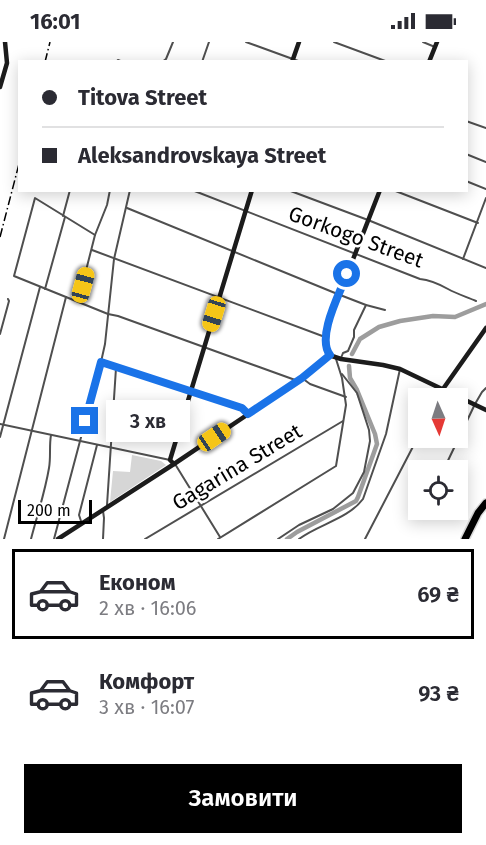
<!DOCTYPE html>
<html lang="uk">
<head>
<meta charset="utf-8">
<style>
  body { margin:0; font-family:"Fira Sans",sans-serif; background:#f7f7f7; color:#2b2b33; height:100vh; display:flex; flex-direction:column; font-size:22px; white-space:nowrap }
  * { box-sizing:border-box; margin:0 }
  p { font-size:20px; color:#7c7c81 }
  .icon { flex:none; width:33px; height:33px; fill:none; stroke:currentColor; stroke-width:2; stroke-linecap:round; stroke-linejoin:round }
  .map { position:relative; height:497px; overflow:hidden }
  .drawer { display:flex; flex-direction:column; background:#fff; flex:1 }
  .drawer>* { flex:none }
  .banner { position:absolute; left:18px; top:18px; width:450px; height:132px; border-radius:0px; box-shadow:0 3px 15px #0003; display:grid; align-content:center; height:132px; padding:0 24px; background:#fff }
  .needle { width:39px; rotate:177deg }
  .fabs { position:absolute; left:408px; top:346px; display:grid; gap:12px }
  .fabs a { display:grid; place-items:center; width:60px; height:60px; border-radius:0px; background:#fff; box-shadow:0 3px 15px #0003; font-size:30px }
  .scale { position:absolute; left:18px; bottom:15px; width:74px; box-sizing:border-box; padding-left:6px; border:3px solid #000; border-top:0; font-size:16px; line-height:21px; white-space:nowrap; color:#000; -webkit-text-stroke:4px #fff; paint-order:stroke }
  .end { position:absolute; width:27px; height:27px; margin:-14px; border:8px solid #1a73e8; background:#fff; box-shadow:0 0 0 3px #fff }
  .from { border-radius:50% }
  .bubble { position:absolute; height:42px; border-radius:0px; background:#fff; box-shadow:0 3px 15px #0003; font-size:20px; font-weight:600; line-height:42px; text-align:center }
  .car { position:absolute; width:18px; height:36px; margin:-18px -9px; border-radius:8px; box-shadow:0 0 4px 2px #0007; background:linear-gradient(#f5c518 24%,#345 0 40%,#f5c518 0 76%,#345 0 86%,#f5c518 0) }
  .banner b { display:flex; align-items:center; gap:21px; height:57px; font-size:22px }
  .banner b+b { border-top:2px solid #e1e1e2 }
  .banner i { width:15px; height:15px; background:#2b2b33 }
  ul { padding:10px 0 0; list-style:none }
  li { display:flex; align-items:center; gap:18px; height:90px; margin:0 12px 9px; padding:0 12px; border:3px solid transparent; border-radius:0px }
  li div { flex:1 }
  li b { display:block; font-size:22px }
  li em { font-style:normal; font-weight:600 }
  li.on { border-color:#000 }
  li>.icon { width:54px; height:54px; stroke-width:1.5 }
  .action { display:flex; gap:12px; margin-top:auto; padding:12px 24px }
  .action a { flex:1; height:69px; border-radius:0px; background:#000; color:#fff; font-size:24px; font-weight:600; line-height:69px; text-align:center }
  .status { display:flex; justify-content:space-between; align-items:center; height:42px; padding:0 30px; background:#fff; direction:ltr }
  .status svg { height:16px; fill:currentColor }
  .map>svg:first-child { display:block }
  .green { fill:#d6d6d6 }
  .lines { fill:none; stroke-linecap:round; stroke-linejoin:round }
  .river { stroke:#9d9d9d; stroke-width:4.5 }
  .highway-casing { stroke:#dbdbdb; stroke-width:10 }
  .street { stroke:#4f4f4f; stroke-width:2 }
  .secondary { stroke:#1c1c1c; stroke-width:4.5 }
  .highway { stroke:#000; stroke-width:7 }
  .rail { stroke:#000; stroke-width:1.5; stroke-dasharray:9 3 1.5 3; stroke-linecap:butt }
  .route { stroke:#1a73e8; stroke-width:8 }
  .labels { text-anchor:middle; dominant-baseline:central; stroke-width:5; stroke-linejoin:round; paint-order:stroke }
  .street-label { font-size:21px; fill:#000; stroke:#fff }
</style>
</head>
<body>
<div class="status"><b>16:01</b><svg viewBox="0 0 49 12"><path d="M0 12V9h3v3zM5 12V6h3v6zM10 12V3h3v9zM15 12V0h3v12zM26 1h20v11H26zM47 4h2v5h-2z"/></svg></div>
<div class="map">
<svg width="486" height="497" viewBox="0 0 486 497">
  <rect width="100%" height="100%" fill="#fff"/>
  <polygon class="green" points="132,413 161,419 166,423 110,460 113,429 130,430"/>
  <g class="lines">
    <g class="river">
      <polyline points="352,312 360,297 379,285 400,279 433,274 455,275 486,262"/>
      <polyline points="287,497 297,490 356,459 358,455 377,402 375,392 357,348 350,336 349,324"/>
    </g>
    <g class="highway-casing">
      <polyline id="highway" points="465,497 478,471 486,461"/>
    </g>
    <g class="street">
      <polyline points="246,0 301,20"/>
      <polyline points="334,0 388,20"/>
      <polyline points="423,0 435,5"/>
      <polyline points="116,20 118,18 123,20"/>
      <polyline points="162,20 166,17 173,0"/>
      <polyline points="202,20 209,0"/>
      <polyline points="466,79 486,86"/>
      <polyline points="466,112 486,120"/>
      <polyline points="466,139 486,147"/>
      <path d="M192 148 420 237C431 238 439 242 448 247 457 252 467 255 476 259"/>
      <polyline points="288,148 368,178 486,226"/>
      <polyline points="393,148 478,181"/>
      <polyline points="127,166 335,251 366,263 385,268"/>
      <polyline points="63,174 70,148"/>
      <polyline points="95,193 35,156 14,234 108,272 118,274 298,339"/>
      <polyline points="92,208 325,295"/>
      <polyline points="463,217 486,156"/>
      <polyline points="45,247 65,175"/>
      <polyline points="78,260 95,193 107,163 110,148"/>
      <polyline points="0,292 9,259 8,257"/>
      <polyline points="341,316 343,311 348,309 354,295 354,288 366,263"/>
      <polyline points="101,321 242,367 248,372"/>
      <polyline points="302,336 310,342 346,355"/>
      <polyline points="438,357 442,349"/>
      <polyline points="0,382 170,418"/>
      <polyline points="0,395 40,245"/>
      <polyline points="175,422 220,495"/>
      <polyline points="443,429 475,362 482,350 486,346"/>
      <polyline points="107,463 116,326"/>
      <polyline points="103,469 104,476 103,497"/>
      <polyline points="82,482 79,473 97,403"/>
      <polyline points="4,497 66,255"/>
      <path d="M31 497C37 474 45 450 49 426 51 415 49 404 51 393"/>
      <polyline points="54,497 101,320 105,302 114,217 130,148"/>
      <polyline points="145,497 343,379"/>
      <polyline points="218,497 336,424 346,363 342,336 336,317"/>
      <polyline points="278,497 299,483 333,467 353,451 364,430 370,399 369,388 357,351 342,332"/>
      <path d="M299 497C319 482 348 477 363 457L386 392 400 327"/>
      <polyline points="365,497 418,395"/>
    </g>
    <g class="secondary">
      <polyline points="292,20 299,0"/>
      <polyline points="429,20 437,0"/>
      <polyline points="0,45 7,21 5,0"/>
      <polyline points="380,148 329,279 326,292 328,310 332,314 341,317 383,323 400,327 486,368"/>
      <polyline points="443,347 486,286"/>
      <polyline points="174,422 170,418 252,148"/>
      <polyline points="58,497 174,422 302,336 330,313"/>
    </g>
    <use href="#highway" class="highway"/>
    <g class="rail">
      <polyline points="45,20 50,0"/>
      <polyline points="0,195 20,118"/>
    </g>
  </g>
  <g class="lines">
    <path class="route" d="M85 379 101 320 242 366 248 372 302 336 330 313C316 295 340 251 347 232"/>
  </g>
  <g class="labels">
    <g class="street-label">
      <text transform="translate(356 195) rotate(20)">Gorkogo Street</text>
      <text transform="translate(237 425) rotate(-31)">Gagarina Street</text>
    </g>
  </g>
</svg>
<div class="fabs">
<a><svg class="needle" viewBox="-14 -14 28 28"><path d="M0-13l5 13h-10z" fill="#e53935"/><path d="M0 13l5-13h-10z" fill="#7c7c81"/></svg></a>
<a><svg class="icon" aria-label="locate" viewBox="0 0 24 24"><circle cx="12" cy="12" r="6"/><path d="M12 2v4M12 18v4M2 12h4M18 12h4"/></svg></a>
</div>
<div class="scale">200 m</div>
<i class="end from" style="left:347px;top:232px"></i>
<i class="end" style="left:85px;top:379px"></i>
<div class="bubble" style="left:106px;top:358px;width:84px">3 хв</div>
<i class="car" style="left:83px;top:243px;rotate:15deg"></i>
<i class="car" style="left:214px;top:272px;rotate:197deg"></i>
<i class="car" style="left:214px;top:395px;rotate:56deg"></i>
<div class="banner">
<b><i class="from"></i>Titova Street</b>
<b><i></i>Aleksandrovskaya Street</b>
</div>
</div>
<section class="drawer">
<ul>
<li class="on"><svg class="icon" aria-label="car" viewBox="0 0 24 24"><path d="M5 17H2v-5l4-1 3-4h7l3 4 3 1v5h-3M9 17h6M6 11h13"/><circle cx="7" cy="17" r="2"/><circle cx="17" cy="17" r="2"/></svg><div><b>Економ</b><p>2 хв · 16:06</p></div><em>69 ₴</em></li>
<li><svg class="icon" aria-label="car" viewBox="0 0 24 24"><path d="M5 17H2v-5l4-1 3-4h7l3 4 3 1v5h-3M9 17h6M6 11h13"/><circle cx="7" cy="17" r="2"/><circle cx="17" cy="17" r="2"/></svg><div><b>Комфорт</b><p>3 хв · 16:07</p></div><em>93 ₴</em></li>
</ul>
<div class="action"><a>Замовити</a></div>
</section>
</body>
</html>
